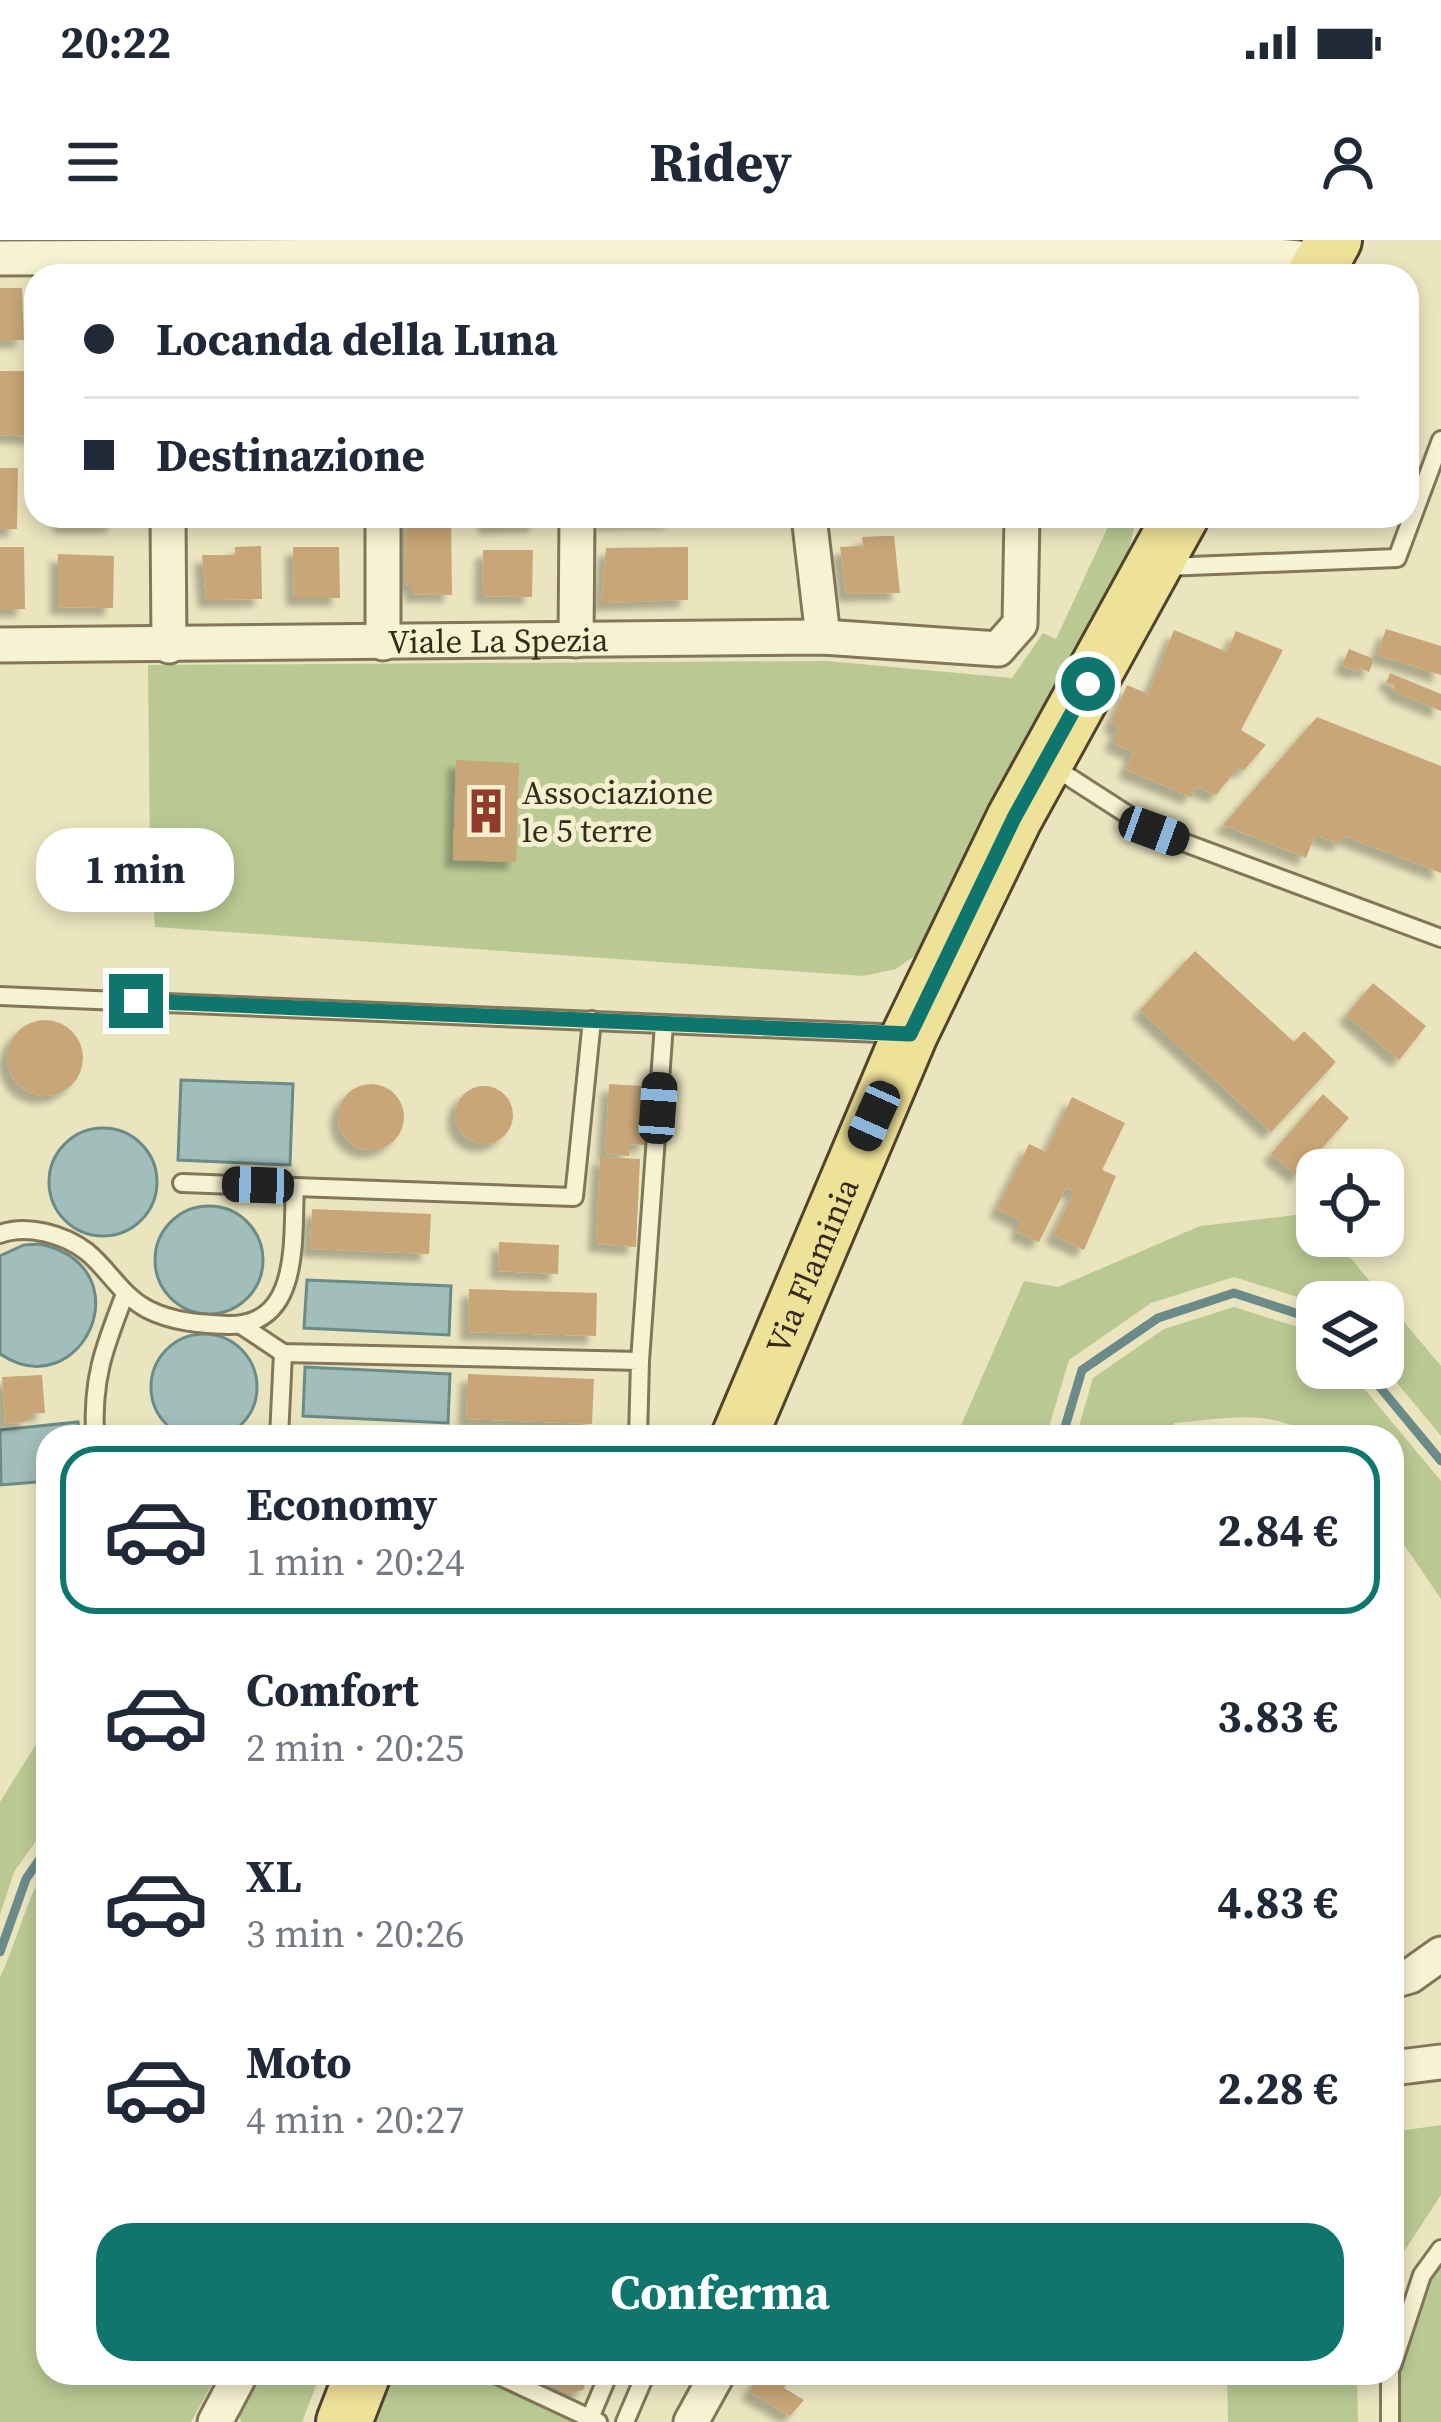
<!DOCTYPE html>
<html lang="it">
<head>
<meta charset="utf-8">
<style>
  body { margin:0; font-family:"Source Serif 4",serif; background:#f6f6f7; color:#1f2937; height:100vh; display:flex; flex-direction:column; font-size:45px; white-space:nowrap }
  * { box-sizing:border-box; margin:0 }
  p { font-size:39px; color:#747a83 }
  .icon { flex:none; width:66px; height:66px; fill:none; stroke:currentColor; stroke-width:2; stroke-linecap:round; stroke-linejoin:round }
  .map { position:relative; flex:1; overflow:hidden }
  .sheet { position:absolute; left:36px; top:1185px; width:1368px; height:960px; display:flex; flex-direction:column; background:#fff; border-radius:36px; box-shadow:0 6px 18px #0003 }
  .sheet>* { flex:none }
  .top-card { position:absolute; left:24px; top:24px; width:1395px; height:264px; border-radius:36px; box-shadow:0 6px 18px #0003; display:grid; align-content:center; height:264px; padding:0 60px; background:#fff }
  .controls { position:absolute; left:1296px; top:909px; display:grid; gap:24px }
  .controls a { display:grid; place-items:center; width:108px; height:108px; border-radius:24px; background:#fff; box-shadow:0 6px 18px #0003; font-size:60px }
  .end { position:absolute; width:54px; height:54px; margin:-27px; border:15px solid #0f766e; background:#fff; box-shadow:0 0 0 6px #fff }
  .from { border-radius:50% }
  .bubble { position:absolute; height:84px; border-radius:36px; background:#fff; box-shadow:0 6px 18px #0003; font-size:39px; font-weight:700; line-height:84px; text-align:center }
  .car { position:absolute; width:36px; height:72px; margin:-36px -18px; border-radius:15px; box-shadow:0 0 9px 3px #0007; background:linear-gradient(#222 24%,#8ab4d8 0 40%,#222 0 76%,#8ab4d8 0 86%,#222 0) }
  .top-card b { display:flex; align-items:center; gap:42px; height:114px; font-size:45px }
  .top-card b+b { border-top:3px solid #e0e1e3 }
  .top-card i { width:30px; height:30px; background:#1f2937 }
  ul { padding:21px 0 0; list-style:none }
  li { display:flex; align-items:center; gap:36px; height:168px; margin:0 24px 18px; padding:0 36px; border:6px solid transparent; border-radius:36px }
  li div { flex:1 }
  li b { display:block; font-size:45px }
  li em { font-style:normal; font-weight:700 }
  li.current { border-color:#0f766e }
  li>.icon { width:108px; height:108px; stroke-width:1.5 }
  .primary-button { display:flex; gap:24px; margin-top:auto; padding:24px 60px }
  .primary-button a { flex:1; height:138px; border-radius:36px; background:#0f766e; color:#fff; font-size:48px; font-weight:700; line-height:138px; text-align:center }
  .status { display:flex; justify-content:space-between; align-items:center; height:84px; padding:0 60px; background:#fff; direction:ltr }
  .status svg { height:33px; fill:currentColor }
  header { display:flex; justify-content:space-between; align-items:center; height:156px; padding:0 60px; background:#fff; font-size:54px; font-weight:700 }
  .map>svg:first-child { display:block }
  .green { fill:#bac994 }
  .water { fill:#a2beba; stroke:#6a8b88; stroke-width:3 }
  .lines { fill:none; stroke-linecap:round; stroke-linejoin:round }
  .stream { stroke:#6a8b88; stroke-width:9 }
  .building { fill:#c8a677; filter:url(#shadow) }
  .lane-casing { stroke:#837659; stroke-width:22 }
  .street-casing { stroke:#837659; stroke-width:39 }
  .primary-casing { stroke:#51442d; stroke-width:60 }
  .lane { stroke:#f7f2d2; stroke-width:16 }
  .street { stroke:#f7f2d2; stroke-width:33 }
  .primary { stroke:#eee198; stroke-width:54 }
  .route { stroke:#0f766e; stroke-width:15 }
  .labels { text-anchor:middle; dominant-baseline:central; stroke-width:10; stroke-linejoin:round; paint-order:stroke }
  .street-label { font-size:33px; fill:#342b1c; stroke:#f3efcf }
  .poi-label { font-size:33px; fill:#342b1c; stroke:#f3efcf; text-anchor:start }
</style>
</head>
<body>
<div class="status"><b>20:22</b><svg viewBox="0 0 49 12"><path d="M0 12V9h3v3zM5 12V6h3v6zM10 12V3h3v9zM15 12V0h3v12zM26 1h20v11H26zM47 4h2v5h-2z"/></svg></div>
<header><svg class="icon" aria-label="menu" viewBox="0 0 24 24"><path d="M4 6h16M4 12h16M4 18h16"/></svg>Ridey<svg class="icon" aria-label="person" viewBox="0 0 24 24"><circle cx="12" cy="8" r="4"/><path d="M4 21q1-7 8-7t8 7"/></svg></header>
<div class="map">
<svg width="1441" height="2182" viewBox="0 0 1441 2182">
  <defs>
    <filter id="shadow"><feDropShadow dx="-8" dy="8" stdDeviation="3" flood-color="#0004"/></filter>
  </defs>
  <rect width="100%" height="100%" fill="#ebe5bf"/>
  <g class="green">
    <polygon points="1113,276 1137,276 1128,313 916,715 896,729 863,736 155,687 150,619 148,425 827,421 1012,438 1043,393 1056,399"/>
    <polygon points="1313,973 1317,977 1317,996 1332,996 1441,1126 1441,1196 1383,1126 1383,1062 1317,1063 1234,1037 1151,1063 1069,1120 1046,1197 956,1197 1024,1041 1058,1047 1200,986"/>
    <path d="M1234 1067 1317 1093V1128H1347L1441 1241V1359L1392 1287V1197H1310C1274 1166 1217 1180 1174 1183L1167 1197H1076L1093 1138 1164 1089Z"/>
    <polygon points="48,1485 48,1584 14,1632 0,1675 0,1562"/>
    <path d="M48 1626V2133H218L191 2182H0V1737C18 1701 25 1659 48 1626Z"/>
    <polygon points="1441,1885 1441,1955 1392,2030 1392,1892"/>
    <polygon points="1441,2019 1441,2182 1398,2182 1394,2130 1426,2040"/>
    <polygon points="259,2133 321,2133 302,2182 241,2182 238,2172"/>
    <polygon points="388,2133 478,2133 576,2182 368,2182"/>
    <polygon points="1227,2133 1357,2133 1358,2182 1228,2182"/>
  </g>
  <g class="water">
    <polygon points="181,840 293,844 290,925 178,920"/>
    <circle cx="103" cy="942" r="54"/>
    <circle cx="209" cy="1020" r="54"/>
    <path d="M40 1004C147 1028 81 1168 0 1114V1016L24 1005Z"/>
    <polygon points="307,1040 451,1046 449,1095 304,1088"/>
    <circle cx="204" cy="1147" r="53"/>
    <polygon points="305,1127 450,1134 448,1183 303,1176"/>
    <polygon points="78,1182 80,1197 48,1197 48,1241 1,1245 0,1190"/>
  </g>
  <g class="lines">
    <g class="stream">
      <polyline points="1364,1128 1441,1221"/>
      <polyline points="1062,1197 1082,1130 1158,1078 1234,1053 1317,1080"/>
      <polyline points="0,1712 26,1639 48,1607"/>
    </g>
  </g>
  <g class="building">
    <polygon points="0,48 22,48 24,100 0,101"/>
    <polygon points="0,131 36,131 35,197 0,195"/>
    <polygon points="0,228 18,228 17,289 0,289"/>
    <polygon points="61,276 116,276 115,285 61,285"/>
    <polygon points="406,276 451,276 452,355 412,354 412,345 405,344"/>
    <polygon points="486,276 538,276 538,284 486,286"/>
    <polygon points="603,276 673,276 673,281 603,282"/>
    <polygon points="883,296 894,296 900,353 846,354 840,307 863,306 862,297"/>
    <polygon points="261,306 262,359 206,360 202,315 235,315 235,307"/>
    <polygon points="0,307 24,307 25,369 0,369"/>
    <polygon points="293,307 339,307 340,358 294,358"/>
    <polygon points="688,307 688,360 601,363 606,308"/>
    <polygon points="483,310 533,310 532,357 482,356"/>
    <polygon points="58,314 114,316 113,368 58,367"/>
    <polygon points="1386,389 1441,406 1441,435 1377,415"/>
    <polygon points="1174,390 1227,412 1236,391 1283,410 1241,490 1266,505 1244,530 1238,528 1216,555 1196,547 1191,557 1126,530 1133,512 1112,503 1119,487 1111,484 1127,445 1148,454"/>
    <polygon points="1349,409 1374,419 1369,432 1360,428 1358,432 1342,426"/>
    <polygon points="1390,433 1441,454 1441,471 1393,451 1395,446 1386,443"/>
    <polygon points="1317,477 1441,526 1441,633 1344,596 1340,604 1315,595 1306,618 1223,585"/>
    <polygon points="456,520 519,523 516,622 453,620"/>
    <polygon points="1195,711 1294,802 1304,791 1336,822 1271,892 1140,770"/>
    <polygon points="1373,743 1426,786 1399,820 1346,775"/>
    <circle cx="45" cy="818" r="38"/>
    <circle cx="371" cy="877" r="33"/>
    <polygon points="609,844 643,846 642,873 648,874 646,905 630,904 629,916 605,914"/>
    <circle cx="484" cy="875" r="29"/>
    <polygon points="1323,854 1349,878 1297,936 1271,914"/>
    <polygon points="1072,857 1125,883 1102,930 1116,936 1084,1010 1053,995 1074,952 1066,948 1039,1002 1017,992 1022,982 997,969 1029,904 1046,912"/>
    <polygon points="600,917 640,919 636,1007 596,1004"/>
    <polygon points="312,969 431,974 429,1014 310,1009"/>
    <polygon points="499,1002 559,1005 558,1034 498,1031"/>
    <polygon points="469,1049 597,1053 596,1096 468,1092"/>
    <polygon points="468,1134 594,1139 592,1184 466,1179"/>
    <polygon points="42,1135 45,1173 28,1174 29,1181 5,1184 2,1137"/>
    <polygon points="511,2133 589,2133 583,2150 568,2153 538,2138 533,2146"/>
    <polygon points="761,2133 793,2133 784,2148 804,2160 790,2176 749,2152"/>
  </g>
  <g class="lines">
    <g class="lane-casing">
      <g id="lane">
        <polyline points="1165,327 1397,318 1441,200"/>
        <polyline points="1049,524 1153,591 1441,698"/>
        <polyline points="0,756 903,794"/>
        <polyline points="182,943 574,957 592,780"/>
        <path d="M0 994C26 984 64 994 87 1012 109 1030 121 1055 147 1069 172 1082 201 1084 228 1085 302 1086 292 998 295 947"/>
        <polyline points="241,1085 283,1113 640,1121 638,1197"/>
        <polyline points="640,1121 664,784"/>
        <path d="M95 1197C92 1138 104 1108 125 1054"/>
        <polyline points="279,1197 283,1113"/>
        <polyline points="1392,2126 1422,2035 1441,2009"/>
        <polyline points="493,2133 598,2182"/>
        <polyline points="1390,2133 1390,2182"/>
        <polyline points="590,2178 609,2133"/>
        <polyline points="625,2182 646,2133"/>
      </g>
    </g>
    <g class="street-casing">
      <g id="street">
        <polyline points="0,18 1229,12 1323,20"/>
        <polyline points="168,276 169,406"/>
        <polyline points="809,276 823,397"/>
        <polyline points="576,400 577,276"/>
        <polyline points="383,403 383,276"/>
        <path id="s1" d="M0 405 823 397 998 409 1020 384 1022 276"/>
        <polyline points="1392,1741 1410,1736 1441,1714"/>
        <polyline points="1392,1828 1441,1822"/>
        <polyline points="215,2182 241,2133"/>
        <polyline points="691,2182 718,2133"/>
      </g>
    </g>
    <g class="primary-casing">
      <g id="primary">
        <polyline points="1314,36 1334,0"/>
        <path id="s2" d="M739 1197 910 794 1014 579 1181 276"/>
        <polyline points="344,2182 363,2133"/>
      </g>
    </g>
    <use href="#lane" class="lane"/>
    <use href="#street" class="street"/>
    <use href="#primary" class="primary"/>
  </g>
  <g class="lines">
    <polyline class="route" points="136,761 910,794 1014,578 1088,444"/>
  </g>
  <defs>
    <g id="building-bare" transform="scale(3.6)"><path d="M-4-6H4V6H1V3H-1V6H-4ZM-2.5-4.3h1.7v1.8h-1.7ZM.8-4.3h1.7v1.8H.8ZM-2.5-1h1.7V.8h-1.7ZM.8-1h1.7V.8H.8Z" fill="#903b2b" stroke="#f3efcf" stroke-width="2.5" paint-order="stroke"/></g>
  </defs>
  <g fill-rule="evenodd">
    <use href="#building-bare" x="486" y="571"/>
  </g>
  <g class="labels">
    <g class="street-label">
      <text stroke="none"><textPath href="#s1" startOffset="498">Viale La Spezia</textPath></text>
      <text stroke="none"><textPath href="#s2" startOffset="186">Via Flaminia</textPath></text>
    </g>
    <g class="poi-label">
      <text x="522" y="552">Associazione<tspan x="522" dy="38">le 5 terre</tspan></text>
    </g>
  </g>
</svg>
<div class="controls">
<a><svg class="icon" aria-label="locate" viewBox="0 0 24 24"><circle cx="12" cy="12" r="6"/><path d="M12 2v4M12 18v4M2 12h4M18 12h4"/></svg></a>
<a><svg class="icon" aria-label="layers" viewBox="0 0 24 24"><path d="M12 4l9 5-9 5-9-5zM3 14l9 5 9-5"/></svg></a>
</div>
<i class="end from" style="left:1088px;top:444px"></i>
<i class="end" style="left:136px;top:761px"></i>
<div class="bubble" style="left:36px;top:588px;width:198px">1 min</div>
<i class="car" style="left:1154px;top:591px;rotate:110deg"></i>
<i class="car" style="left:658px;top:868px;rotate:4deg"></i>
<i class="car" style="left:874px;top:876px;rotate:204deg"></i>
<i class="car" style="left:258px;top:945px;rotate:272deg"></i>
<div class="top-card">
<b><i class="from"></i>Locanda della Luna</b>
<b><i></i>Destinazione</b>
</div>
<section class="sheet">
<ul>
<li class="current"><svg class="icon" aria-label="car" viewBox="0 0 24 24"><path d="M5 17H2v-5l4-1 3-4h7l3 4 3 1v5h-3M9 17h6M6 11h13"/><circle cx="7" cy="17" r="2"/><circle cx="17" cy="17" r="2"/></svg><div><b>Economy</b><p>1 min · 20:24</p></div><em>2.84 €</em></li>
<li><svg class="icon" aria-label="car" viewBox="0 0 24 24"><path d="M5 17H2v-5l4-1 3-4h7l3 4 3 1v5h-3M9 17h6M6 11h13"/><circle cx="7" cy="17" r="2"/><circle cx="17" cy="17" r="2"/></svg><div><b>Comfort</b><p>2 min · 20:25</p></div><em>3.83 €</em></li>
<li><svg class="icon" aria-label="car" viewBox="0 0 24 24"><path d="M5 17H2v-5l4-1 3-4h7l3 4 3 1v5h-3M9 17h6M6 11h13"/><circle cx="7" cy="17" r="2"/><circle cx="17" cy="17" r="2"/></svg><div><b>XL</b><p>3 min · 20:26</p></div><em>4.83 €</em></li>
<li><svg class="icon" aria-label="car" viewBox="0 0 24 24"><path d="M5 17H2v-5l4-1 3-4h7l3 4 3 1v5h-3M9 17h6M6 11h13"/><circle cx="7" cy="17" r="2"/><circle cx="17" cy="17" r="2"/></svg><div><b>Moto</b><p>4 min · 20:27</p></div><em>2.28 €</em></li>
</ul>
<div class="primary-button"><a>Conferma</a></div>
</section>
</div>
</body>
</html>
